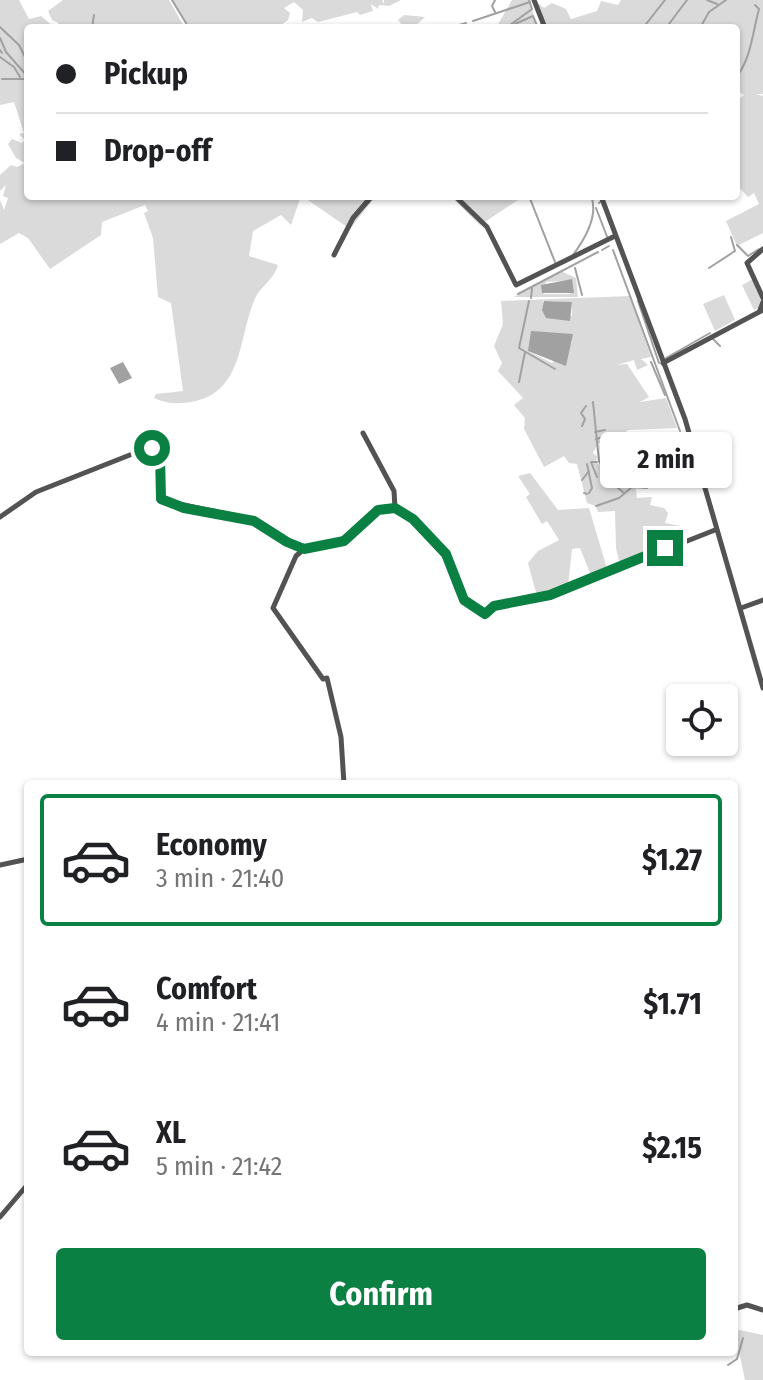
<!DOCTYPE html>
<html lang="en">
<head>
<meta charset="utf-8">
<style>
  body { margin:0; font-family:"Fira Sans Condensed",sans-serif; background:#f6f6f6; color:#202124; height:100vh; display:flex; flex-direction:column; font-size:30px; white-space:nowrap }
  * { box-sizing:border-box; margin:0 }
  p { font-size:26px; color:#757577 }
  .icon { flex:none; width:44px; height:44px; fill:none; stroke:currentColor; stroke-width:2; stroke-linecap:round; stroke-linejoin:round }
  .map { position:relative; flex:1; overflow:hidden }
  .drawer { position:absolute; left:24px; top:780px; width:714px; height:576px; display:flex; flex-direction:column; background:#fff; border-radius:8px; box-shadow:0 2px 6px #0004 }
  .drawer>* { flex:none }
  .hud { position:absolute; left:24px; top:24px; width:716px; height:176px; border-radius:8px; box-shadow:0 2px 6px #0004; display:grid; align-content:center; height:176px; padding:0 32px; background:#fff }
  .fabs { position:absolute; left:666px; top:684px; display:grid; gap:16px }
  .fabs a { display:grid; place-items:center; width:72px; height:72px; border-radius:8px; background:#fff; box-shadow:0 2px 6px #0004; font-size:40px }
  .end { position:absolute; width:36px; height:36px; margin:-18px; border:10px solid #0b8043; background:#fff; box-shadow:0 0 0 4px #fff }
  .from { border-radius:50% }
  .bubble { position:absolute; height:56px; border-radius:8px; background:#fff; box-shadow:0 2px 6px #0004; font-size:26px; font-weight:700; line-height:56px; text-align:center }
  .hud b { display:flex; align-items:center; gap:28px; height:76px; font-size:30px }
  .hud b+b { border-top:2px solid #e0e0e0 }
  .hud i { width:20px; height:20px; background:#202124 }
  ul { padding:14px 0 0; list-style:none }
  li { display:flex; align-items:center; gap:24px; height:132px; margin:0 16px 12px; padding:0 16px; border:4px solid transparent; border-radius:8px }
  li div { flex:1 }
  li b { display:block; font-size:30px }
  li em { font-style:normal; font-weight:700 }
  li.selected { border-color:#0b8043 }
  li>.icon { width:72px; height:72px; stroke-width:1.5 }
  .primary-button { display:flex; gap:16px; margin-top:auto; padding:16px 32px }
  .primary-button a { flex:1; height:92px; border-radius:8px; background:#0b8043; color:#fff; font-size:32px; font-weight:700; line-height:92px; text-align:center }
  .map>svg:first-child { display:block }
  .green { fill:#dadada; fill-rule:evenodd }
  .water { fill:#a1a1a1 }
  .lines { fill:none; stroke-linecap:round; stroke-linejoin:round }
  .stream { stroke:#a1a1a1; stroke-width:2 }
  .street { stroke:#535353; stroke-width:5 }
  .route { stroke:#0b8043; stroke-width:10 }
</style>
</head>
<body>
<div class="map">
<svg width="763" height="1380" viewBox="0 0 763 1380">
  <rect width="100%" height="100%" fill="#fff"/>
  <g class="green">
    <path d="M0 0H19L29 19 41 16 54 27 59 23 52 20 48 11 63 0H169L185 28H41L38 25 28 28V168L25 170 28 196H301L291 225 281 215 253 231 249 256 278 265C274 280 259 287 254 301 239 337 243 390 196 401 180 404 170 405 154 398L156 394 183 391 171 303 158 297 153 238 144 213 148 211 145 205 102 222 101 235 50 269 28 238 19 233 0 244V200L4 210 8 198 3 196 6 185 0 191V175L11 165 17 167 25 163 16 158 8 144 12 139 22 143 25 140 19 134 24 133 14 102 0 105Z"/>
    <polygon points="171,0 382,0 384,4 384,0 401,0 389,6 379,5 378,9 371,4 373,11 360,15 357,12 318,22 312,18 302,22 303,10 294,2 284,8 290,13 288,20 277,28 263,24 252,28 188,28"/>
    <polygon points="512,0 530,0 537,28 486,28 496,28"/>
    <polygon points="534,0 544,8 552,3 566,9 571,19 597,11 601,1 618,5 621,0 763,0 763,94 756,94 763,96 763,233 737,246 726,221 759,204 754,193 748,197 736,184 736,101 744,95 739,92 736,97 736,77 742,70 736,62 736,28 542,28"/>
    <polygon points="404,15 425,17 414,27 403,26 398,20"/>
    <polygon points="302,196 376,196 350,229"/>
    <polygon points="450,196 524,196 480,225"/>
    <path d="M561 271 576 278 578 297H514ZM572 280 570 294H544L546 282Z"/>
    <polygon points="753,279 762,297 758,308 754,310 742,285"/>
    <polygon points="724,295 735,320 715,331 703,304"/>
    <path d="M630 296 651 357 641 359 648 365 637 370 634 360 617 365 627 364 649 397 640 402 666 398 677 428 628 430 625 433V450L612 451 607 442 598 443 593 453 597 457 595 462 607 469 613 460 615 470 633 468 637 498 652 497 650 505 664 508 668 513 665 523 681 526 684 539 620 565 616 548 615 511 598 512 596 506 587 503 577 464 569 463 564 456 544 467 524 429 525 418 514 405 523 398 498 371 502 363 494 346 503 324 501 301ZM545 301 572 302V316L542 302ZM573 341 552 363 528 351Z"/>
    <polygon points="530,473 558,510 589,508 608,572 592,578 580,548 572,549 568,586 537,596 528,563 538,551 559,540 547,521 542,524 526,497 530,494 518,476"/>
    <polygon points="740,1330 763,1335 763,1380 745,1380 735,1333"/>
  </g>
  <g class="water">
    <polygon points="572,279 574,293 542,293 541,285"/>
    <polygon points="544,301 572,302 570,321 546,318 542,310"/>
    <polygon points="531,331 573,334 566,366 528,351"/>
    <polygon points="123,362 132,378 119,384 110,368"/>
  </g>
  <g class="lines">
    <g class="stream">
      <polyline points="172,0 189,28"/>
      <polyline points="707,0 717,4"/>
      <polyline points="495,12 492,6 495,0"/>
      <polyline points="473,21 530,2"/>
      <polyline points="515,24 533,16 538,28"/>
      <polyline points="0,27 19,45 28,63"/>
      <polyline points="92,28 94,15"/>
      <polyline points="449,28 466,23"/>
      <polyline points="463,28 472,26"/>
      <polyline points="506,28 532,9 529,0"/>
      <polyline points="643,28 665,0"/>
      <polyline points="666,28 687,0"/>
      <polyline points="700,28 709,12 726,0"/>
      <polyline points="0,38 6,52 28,77"/>
      <polyline points="0,50 2,53"/>
      <polyline points="0,57 14,67 20,77"/>
      <path d="M736 77C751 60 753 30 759 9L755 5"/>
      <polyline points="2,79 28,79"/>
      <polyline points="529,196 555,262"/>
      <polyline points="599,203 607,196"/>
      <polyline points="596,208 608,239"/>
      <polyline points="737,245 748,256 759,249"/>
      <polyline points="602,250 609,246"/>
      <polyline points="613,250 680,431"/>
      <path d="M573 255C585 239 599 216 591 196"/>
      <polyline points="575,268 582,295"/>
      <polyline points="709,268 735,251 731,237"/>
      <polyline points="518,294 598,252"/>
      <polyline points="531,298 532,288"/>
      <polyline points="529,301 519,348 555,369"/>
      <polyline points="638,301 659,363"/>
      <polyline points="713,339 720,346"/>
      <polyline points="666,358 710,333"/>
      <polyline points="651,362 665,395"/>
      <polyline points="519,382 525,352"/>
      <polyline points="593,402 599,461 611,482 624,493"/>
      <polyline points="582,426 585,419 581,413 586,406"/>
      <polyline points="595,432 605,430"/>
      <polyline points="682,436 687,457"/>
      <polyline points="596,439 606,436"/>
      <polyline points="603,452 603,445"/>
      <polyline points="597,462 591,462 597,477"/>
      <polyline points="587,464 592,488 589,493"/>
      <polyline points="604,464 609,448 605,447"/>
      <polyline points="605,471 615,467"/>
      <polyline points="582,480 589,471"/>
      <polyline points="584,493 587,494"/>
      <polyline points="596,506 619,498 632,487 647,488"/>
      <polyline points="728,1365 737,1359 743,1338"/>
    </g>
    <g class="street">
      <polyline points="534,0 545,28"/>
      <polyline points="455,196 487,227 516,285 615,236"/>
      <polyline points="601,196 685,419 763,688"/>
      <polyline points="763,249 747,263 763,298"/>
      <polyline points="334,255 353,218 372,196"/>
      <polyline points="760,310 763,302"/>
      <polyline points="663,363 763,310"/>
      <polyline points="363,433 394,491 395,508"/>
      <path d="M0 517 36 492 145 449H155L161 461V499C189 508 216 510 244 518 276 526 291 555 328 546 351 541 373 502 393 507 408 511 444 547 450 561 459 582 459 606 485 614L494 606 550 595 715 530"/>
      <polyline points="304,549 296,556 273,608 323,679 327,678 341,737 344,784"/>
      <polyline points="741,608 763,600"/>
      <polyline points="0,865 28,859"/>
      <polyline points="0,1217 28,1184"/>
      <polyline points="734,1309 747,1305 763,1310"/>
    </g>
  </g>
  <g class="lines">
    <polyline class="route" points="152,448 160,455 161,499 184,508 254,521 287,542 304,549 344,541 378,510 395,508 413,519 446,554 464,600 485,614 494,606 550,595 665,548"/>
  </g>
</svg>
<div class="fabs">
<a><svg class="icon" aria-label="locate" viewBox="0 0 24 24"><circle cx="12" cy="12" r="6"/><path d="M12 2v4M12 18v4M2 12h4M18 12h4"/></svg></a>
</div>
<i class="end from" style="left:152px;top:448px"></i>
<i class="end" style="left:665px;top:548px"></i>
<div class="bubble" style="left:600px;top:432px;width:132px">2 min</div>
<div class="hud">
<b><i class="from"></i>Pickup</b>
<b><i></i>Drop-off</b>
</div>
<section class="drawer">
<ul>
<li class="selected"><svg class="icon" aria-label="car" viewBox="0 0 24 24"><path d="M5 17H2v-5l4-1 3-4h7l3 4 3 1v5h-3M9 17h6M6 11h13"/><circle cx="7" cy="17" r="2"/><circle cx="17" cy="17" r="2"/></svg><div><b>Economy</b><p>3 min · 21:40</p></div><em>$1.27</em></li>
<li><svg class="icon" aria-label="car" viewBox="0 0 24 24"><path d="M5 17H2v-5l4-1 3-4h7l3 4 3 1v5h-3M9 17h6M6 11h13"/><circle cx="7" cy="17" r="2"/><circle cx="17" cy="17" r="2"/></svg><div><b>Comfort</b><p>4 min · 21:41</p></div><em>$1.71</em></li>
<li><svg class="icon" aria-label="car" viewBox="0 0 24 24"><path d="M5 17H2v-5l4-1 3-4h7l3 4 3 1v5h-3M9 17h6M6 11h13"/><circle cx="7" cy="17" r="2"/><circle cx="17" cy="17" r="2"/></svg><div><b>XL</b><p>5 min · 21:42</p></div><em>$2.15</em></li>
</ul>
<div class="primary-button"><a>Confirm</a></div>
</section>
</div>
</body>
</html>
